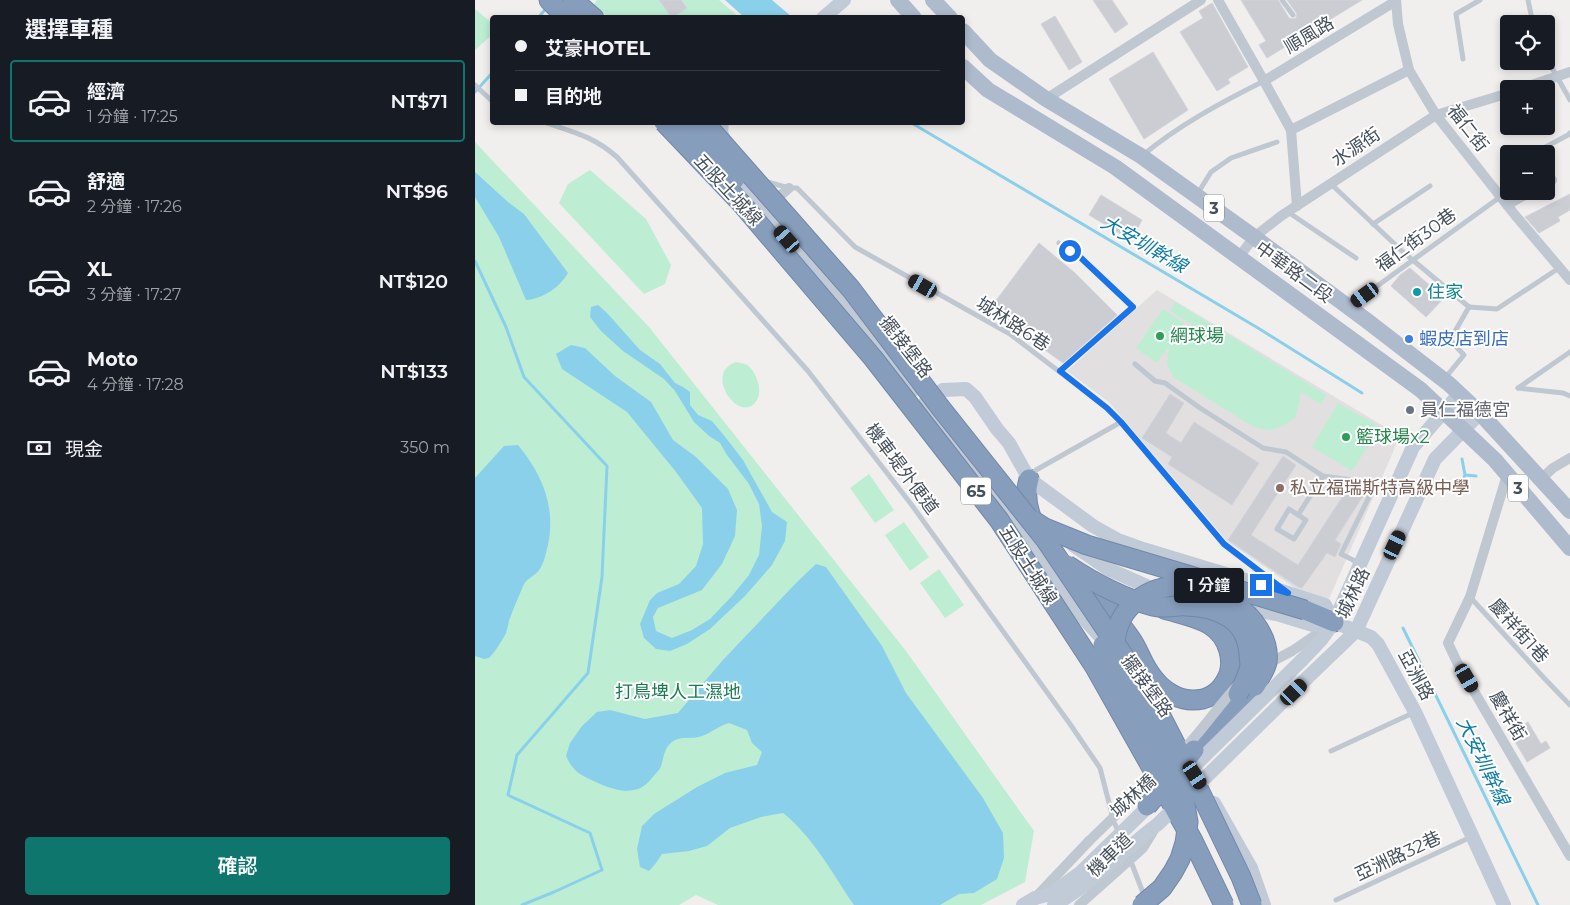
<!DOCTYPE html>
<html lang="zh-TW">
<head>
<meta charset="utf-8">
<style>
  body { margin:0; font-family:Montserrat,"Noto Sans TC",sans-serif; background:#242831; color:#f1f3f6; height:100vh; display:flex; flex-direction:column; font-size:19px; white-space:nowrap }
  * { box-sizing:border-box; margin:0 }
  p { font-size:16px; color:#9ea1a6 }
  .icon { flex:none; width:28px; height:28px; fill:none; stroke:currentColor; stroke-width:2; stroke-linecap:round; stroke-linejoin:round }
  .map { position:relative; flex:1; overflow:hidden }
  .side { display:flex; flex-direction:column; background:#171b24; width:475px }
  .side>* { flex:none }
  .top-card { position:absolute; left:15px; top:15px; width:475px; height:110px; border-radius:5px; box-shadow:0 2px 8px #0003; display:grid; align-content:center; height:110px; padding:0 25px; background:#171b24 }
  .tools { position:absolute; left:1025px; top:15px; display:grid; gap:10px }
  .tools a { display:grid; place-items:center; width:55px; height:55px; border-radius:5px; background:#171b24; box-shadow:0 2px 8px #0003; font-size:25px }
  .end { position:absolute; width:22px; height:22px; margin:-11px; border:6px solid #1a73e8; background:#fff; box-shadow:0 0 0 2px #fff }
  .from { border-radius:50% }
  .bubble { position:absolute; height:35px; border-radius:5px; background:#171b24; box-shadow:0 2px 8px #0003; font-size:16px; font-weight:600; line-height:35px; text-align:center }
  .car { position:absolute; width:15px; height:30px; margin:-15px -8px; border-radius:6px; box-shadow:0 0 4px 1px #0007; background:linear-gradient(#222 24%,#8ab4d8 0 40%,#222 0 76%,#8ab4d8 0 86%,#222 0) }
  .top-card b { display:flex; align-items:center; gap:18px; height:48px; font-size:19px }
  .top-card b+b { border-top:1px solid #363941 }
  .top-card i { width:12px; height:12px; background:#f1f3f6 }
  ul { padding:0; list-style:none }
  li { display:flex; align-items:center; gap:15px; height:82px; margin:0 10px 8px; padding:0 15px; border:2px solid transparent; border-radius:5px }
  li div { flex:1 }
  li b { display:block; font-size:19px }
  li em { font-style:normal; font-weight:600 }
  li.current { border-color:#0f766e }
  li>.icon { width:45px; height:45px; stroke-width:1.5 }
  h2 { padding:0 25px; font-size:22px; line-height:60px }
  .pay { display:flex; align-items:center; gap:12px; height:55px; padding:0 25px; font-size:19px }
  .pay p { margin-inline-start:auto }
  .button { display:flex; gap:10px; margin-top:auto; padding:10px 25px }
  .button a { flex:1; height:58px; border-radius:5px; background:#0f766e; color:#fff; font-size:20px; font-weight:600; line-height:58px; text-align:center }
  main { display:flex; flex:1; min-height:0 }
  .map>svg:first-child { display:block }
  .education { fill:#e2dfe0 }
  .green { fill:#bdeed3 }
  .water { fill:#8ad0eb }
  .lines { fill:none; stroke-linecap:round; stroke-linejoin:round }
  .stream { stroke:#8ad0eb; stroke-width:3 }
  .building { fill:#cbcdd3; stroke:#d2d4da }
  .highway-casing { stroke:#7188a8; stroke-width:21 }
  .lane { stroke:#bfc7d0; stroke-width:5 }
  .street { stroke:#bfc7d0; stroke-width:10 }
  .secondary { stroke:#c1cad7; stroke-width:14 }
  .primary { stroke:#aebbcd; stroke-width:16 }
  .highway { stroke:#869dbc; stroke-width:19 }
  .highway-bridge-casing { stroke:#7188a8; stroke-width:21; stroke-linecap:butt }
  .street-bridge { stroke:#bfc7d0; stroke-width:10 }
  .secondary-bridge { stroke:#c1cad7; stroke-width:14 }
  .highway-bridge { stroke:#869dbc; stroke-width:19 }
  .route { stroke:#1a73e8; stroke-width:6 }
  .culture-dot { fill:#0f9aa8; stroke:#fff; stroke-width:2 }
  .leisure-dot { fill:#2e9e5b; stroke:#fff; stroke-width:2 }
  .shop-dot { fill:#3f7fe0; stroke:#fff; stroke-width:2 }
  .worship-dot { fill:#6b7280; stroke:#fff; stroke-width:2 }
  .education-dot { fill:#8d6e63; stroke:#fff; stroke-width:2 }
  .labels { text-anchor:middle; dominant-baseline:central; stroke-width:4; stroke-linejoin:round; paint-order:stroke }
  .shield { fill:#fff; stroke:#7e848c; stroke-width:1 }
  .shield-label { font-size:16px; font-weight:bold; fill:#46505b }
  .street-label { font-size:18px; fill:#46505b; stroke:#fff }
  .culture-label { font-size:18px; fill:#0d838f; stroke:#fff; text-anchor:start }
  .leisure-label { font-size:18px; fill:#27864d; stroke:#fff; text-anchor:start }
  .shop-label { font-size:18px; fill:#366cbe; stroke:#fff; text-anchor:start }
  .worship-label { font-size:18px; fill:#5b616d; stroke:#fff; text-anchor:start }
  .education-label { font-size:18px; fill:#785e54; stroke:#fff; text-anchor:start }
  .park-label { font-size:18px; fill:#187c50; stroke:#fff }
  .water-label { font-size:19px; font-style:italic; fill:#0e7ca7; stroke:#fff }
</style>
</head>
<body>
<main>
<section class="side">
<h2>選擇車種</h2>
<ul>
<li class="current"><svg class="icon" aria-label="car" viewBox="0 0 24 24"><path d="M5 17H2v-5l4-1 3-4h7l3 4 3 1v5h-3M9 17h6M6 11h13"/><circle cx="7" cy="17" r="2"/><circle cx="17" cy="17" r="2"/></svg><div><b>經濟</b><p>1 分鐘 · 17:25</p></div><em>NT$71</em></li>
<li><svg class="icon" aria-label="car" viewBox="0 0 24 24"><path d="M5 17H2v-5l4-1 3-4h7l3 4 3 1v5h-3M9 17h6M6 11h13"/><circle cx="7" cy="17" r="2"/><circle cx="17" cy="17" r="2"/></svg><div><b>舒適</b><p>2 分鐘 · 17:26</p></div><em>NT$96</em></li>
<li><svg class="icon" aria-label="car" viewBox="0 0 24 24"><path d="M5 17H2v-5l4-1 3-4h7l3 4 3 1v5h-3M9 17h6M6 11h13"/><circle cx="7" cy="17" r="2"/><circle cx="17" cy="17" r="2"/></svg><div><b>XL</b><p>3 分鐘 · 17:27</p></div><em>NT$120</em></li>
<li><svg class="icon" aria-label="car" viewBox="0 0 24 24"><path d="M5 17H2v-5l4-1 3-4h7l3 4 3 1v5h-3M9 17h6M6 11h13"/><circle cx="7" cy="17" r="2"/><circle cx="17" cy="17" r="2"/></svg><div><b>Moto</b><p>4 分鐘 · 17:28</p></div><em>NT$133</em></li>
</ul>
<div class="pay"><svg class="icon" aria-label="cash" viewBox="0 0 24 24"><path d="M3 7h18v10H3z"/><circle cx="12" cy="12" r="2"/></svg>現金<p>350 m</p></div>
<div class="button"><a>確認</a></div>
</section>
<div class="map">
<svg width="1095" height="905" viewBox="0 0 1095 905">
  <rect width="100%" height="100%" fill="#f1eeee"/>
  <polygon class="education" points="682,290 925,436 854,599 820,588 752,541 634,402 592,371"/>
  <g class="green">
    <polygon points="122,0 244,0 264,17 133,17 119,4"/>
    <polygon points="0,9 18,24 17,35 0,50"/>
    <polygon points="0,142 174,327 431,651 559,831 550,882 506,905 243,905 221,895 204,905 0,905"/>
    <polygon points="115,170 171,219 196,265 190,284 169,294 84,203 93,184"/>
    <path d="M700 302 851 395 846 404 825 392V400L820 418C806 429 793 433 777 426L698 377 692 364 694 346 682 363 661 348 688 309 709 323 704 332 718 325 695 311Z"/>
    <path d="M261 362C265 363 268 363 272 365 281 371 288 390 282 400 266 427 227 373 261 362Z"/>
    <polygon points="863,403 905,427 877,471 837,447"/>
    <polygon points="394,474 419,510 400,523 375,488"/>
    <polygon points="429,522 454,557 435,571 410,535"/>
    <polygon points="464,569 489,605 470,618 445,583"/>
  </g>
  <g class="water">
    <polygon points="250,0 297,0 317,17 269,17"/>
    <path d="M0 172 33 202 49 214 93 273C85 287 68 299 51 300L24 237 0 197Z"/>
    <polygon points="123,305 132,313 165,350 185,364 200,383 208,387 215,392 215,405 223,415 237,421 251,438 268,460 297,512 312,522 310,541 297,565 270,596 235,629 212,644 195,651 181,649 169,638 165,624 175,600 182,593 204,584 221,566 228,544 227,508 201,472 152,412 87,369 81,354 96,345 110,348 140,376 176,402 198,440 221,457 253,489 262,510 260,536 247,564 227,590 183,608 178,617 181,631 197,638 217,630 235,619 257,596 274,575 284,555 287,526 284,504 274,484 252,455 245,443 234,436 219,422 200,391 189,379 148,351 126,331 115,317 116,307"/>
    <path d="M43 445C67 474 81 506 73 545 71 552 70 560 66 567 62 576 52 577 48 586 44 596 39 607 35 618 33 622 33 628 31 633 27 641 20 652 14 658L9 659 0 656V478L29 446Z"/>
    <path d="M341 564 351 567 407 646 431 693 508 798 528 833 529 858 522 879 499 893 484 894 465 905H379C357 873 339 838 308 813L286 817 255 828 232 846 214 851 187 854 181 863 174 871 165 867 162 849 167 826 179 814 222 787 250 773 282 765 287 752 277 743 272 730 254 723C243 726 236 733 227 736 218 740 205 735 197 742 189 748 189 757 186 766 185 770 180 774 177 778 163 796 145 792 125 784 108 776 99 774 91 756L95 743 107 726 122 712 135 710 170 719 203 713 247 661 322 582Z"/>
  </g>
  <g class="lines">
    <g class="stream">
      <polyline points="63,18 73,6"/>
      <polyline points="0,92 18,72"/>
      <polyline points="435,122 783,328 887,393"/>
      <polyline points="0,261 31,327 49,377 132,466 127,577 113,673 42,755 33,795 115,833 127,870 79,892 47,905"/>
      <polyline points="990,475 1001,476"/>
      <polyline points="985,488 990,475 987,459"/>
      <polyline points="928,628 1063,905"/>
    </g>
  </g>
  <g class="building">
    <polygon points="184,0 206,0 212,8 197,18"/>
    <polygon points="618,0 637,0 653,24 640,33"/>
    <polygon points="766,0 803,0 814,18 818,19 821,18 822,14 812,0 887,0 792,58 784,45 791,41"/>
    <polygon points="737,3 773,67 753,79 755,83 742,91 705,32 728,18 724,11"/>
    <polygon points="580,16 607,62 594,70 566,24"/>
    <polygon points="678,52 713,110 669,139 634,79"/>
    <polygon points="1095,194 1095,210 1083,217 1085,221 1064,233 1050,217"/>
    <polygon points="626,195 667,220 656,240 614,215"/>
    <polygon points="564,243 600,273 642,315 588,363 514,310"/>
    <polygon points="935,268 969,298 951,317 916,286 925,275"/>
    <polygon points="695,394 709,403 691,433 706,443 719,422 784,463 757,505 693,464 697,457 667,438"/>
    <polygon points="808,456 821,465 776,535 823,565 873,488 888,496 860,540 866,544 860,557 852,553 827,588 823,587 753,540"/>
    <polygon points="1053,722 1066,744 1071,741 1075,748 1052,762 1035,733"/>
  </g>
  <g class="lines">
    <g class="highway-casing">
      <g id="highway">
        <polyline points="74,0 92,18"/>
        <polyline points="98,0 119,18"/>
        <path d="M554 479C549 495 552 509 559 524"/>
        <path d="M604 574C622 595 640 616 656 639 663 649 667 662 674 672 686 691 706 704 728 699 742 695 749 686 754 674 756 667 756 658 754 651 746 620 716 617 689 609"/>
        <polyline points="830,610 859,622"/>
        <polyline points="719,750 767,703 780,686"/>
      </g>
    </g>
    <g class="lane">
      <polyline points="807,0 818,15"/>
      <polyline points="1053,0 1058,24"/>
      <polyline points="1071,57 1095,100"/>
      <polyline points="988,59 981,14 1005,0"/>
      <polyline points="0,85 18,102"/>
      <path d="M69 122C98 132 118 136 142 157L333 371 436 504 595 724 625 768 639 822 651 849"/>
      <polyline points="1063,151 1093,135 1095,133"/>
      <path d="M668 155C704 125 747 102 789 81"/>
      <polyline points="289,181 314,188 322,188 380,247 535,334 632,408 646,422 749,544 803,585"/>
      <polyline points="856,184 927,251 994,307"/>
      <polyline points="723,193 736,172 756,158 802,142"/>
      <polyline points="813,212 881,258"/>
      <polyline points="898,224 955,186"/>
      <polyline points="584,243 606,258 658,307 585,371"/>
      <polyline points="876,305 1025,197"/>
      <polyline points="994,307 1022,309 1084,268"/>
      <polyline points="660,364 680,381 690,383 725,408 788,448 811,452 848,476 884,481 896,493 866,554 884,563"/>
      <polyline points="970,378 989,355 975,340 994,307"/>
      <polyline points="1043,388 1095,352"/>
      <polyline points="1043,388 1088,393 1095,396"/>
      <polyline points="556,476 561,470 646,422"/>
      <polyline points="823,515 831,520 819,539 802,529 814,509 823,515 848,476"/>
      <polyline points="995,597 1069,678 1095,705"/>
      <polyline points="856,751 940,712"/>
      <polyline points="655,859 670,898"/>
      <polyline points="861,900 996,837"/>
    </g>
    <g class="street">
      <polyline points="743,0 789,81 921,1"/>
      <polyline points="921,0 923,24 934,70 961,115 1040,215 1095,280"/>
      <polyline points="789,81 816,130 934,70"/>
      <polyline points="1045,89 1095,72"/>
      <polyline points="571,99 726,0"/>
      <polyline points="816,130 822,206"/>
      <polyline points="1071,183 1077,180"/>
      <polyline points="297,203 314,188"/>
      <polyline points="1032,205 1057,191"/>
      <polyline points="764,257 779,237 806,216 961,115 1034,93"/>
      <polyline points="1032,475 995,597 973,643 982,662 1095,856"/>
      <polyline points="1066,479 1078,468 1095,458"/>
      <polyline points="798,661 817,651 852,627"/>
      <polyline points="560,898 614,841"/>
    </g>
    <g class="secondary">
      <polyline points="348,18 369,0"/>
      <polyline points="247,122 246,132 251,145"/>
      <polyline points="257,169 383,317 440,389"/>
      <polyline points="451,401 468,390 491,389 500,397 522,429 534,443 554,479 618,526 643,540 668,549 813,593 850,605 859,622"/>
      <polyline points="453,406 603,612 632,644"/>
      <polyline points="598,545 633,569 676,588 805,615 838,625 858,622"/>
      <polyline points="859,622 896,637 903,644 940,712 1029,905"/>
      <polyline points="827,660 846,640 859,622 938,447 984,394"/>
      <polyline points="832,678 881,631 960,459 1005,413"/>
      <polyline points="739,803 776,868 789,905"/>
      <polyline points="548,905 560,898"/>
    </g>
    <g class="primary">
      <polyline points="423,0 439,18"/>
      <polyline points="458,0 475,18"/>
      <polyline points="488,31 515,60 571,99 666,156 779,237 891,320 974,384 1005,413 1095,511"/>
      <polyline points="488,67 513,90 640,167 946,390 1020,460 1095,548"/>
    </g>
    <use href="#highway" class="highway"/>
    <g class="highway-bridge-casing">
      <g id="highway-bridge">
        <polyline points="189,122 266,203 398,358 524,520 620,667 718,841 749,905"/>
        <polyline points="212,122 260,179"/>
        <polyline points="229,122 376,289 465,407 570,539 675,695 724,790 766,877 777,905"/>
        <polyline points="559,521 570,528 612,545 830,610"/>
        <path d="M592 565C619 583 647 598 678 606 689 609 701 605 712 606 744 607 772 620 774 654 774 658 775 662 775 666 773 676 768 685 763 694"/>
        <polyline points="628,645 684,744 707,787 713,822 710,843 705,859 698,872 687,888 667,905"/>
        <path d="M640 649C639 607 674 583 714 586 739 588 764 603 779 622 788 634 794 647 792 662 791 669 784 679 780 686"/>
        <polyline points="672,806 719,750"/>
      </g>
    </g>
    <g class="street-bridge">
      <path d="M708 750C728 730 743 706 763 685"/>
      <polyline points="614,841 683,774"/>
      <polyline points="604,905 668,848 679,830"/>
    </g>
    <g class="secondary-bridge">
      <polyline points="708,777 827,660"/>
      <polyline points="560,898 576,894 605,873 680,800"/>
      <path d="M579 905C618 883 648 850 683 824L832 678"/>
    </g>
    <use href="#highway-bridge" class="highway-bridge"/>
  </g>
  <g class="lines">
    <polyline class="route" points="595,251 606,258 658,307 585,371 632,408 646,422 749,544 813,593 786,585"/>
  </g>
  <circle class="culture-dot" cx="942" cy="292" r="5"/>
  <g class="leisure-dot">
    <circle cx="685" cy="336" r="5"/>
    <circle cx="871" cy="437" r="5"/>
  </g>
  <circle class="shop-dot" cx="934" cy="339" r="5"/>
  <circle class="worship-dot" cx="935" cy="410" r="5"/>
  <circle class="education-dot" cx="805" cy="488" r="5"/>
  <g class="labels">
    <g class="shield">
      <rect x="729" y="194.5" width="20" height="27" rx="4"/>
      <rect x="1033" y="474.5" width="20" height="27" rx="4"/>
      <rect x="486" y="477.5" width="30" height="27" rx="4"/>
    </g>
    <g class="shield-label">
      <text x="739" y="208">3</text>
      <text x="1043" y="488">3</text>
      <text x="501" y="491">65</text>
    </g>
    <g class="street-label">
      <text transform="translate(834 35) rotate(-31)">順風路</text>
      <text transform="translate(993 128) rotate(52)">福仁街</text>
      <text transform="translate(881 147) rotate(-34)">水源街</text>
      <text transform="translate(253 190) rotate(47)">五股土城線</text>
      <text transform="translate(941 240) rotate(-36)">福仁街30巷</text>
      <text transform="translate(819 272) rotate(36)">中華路二段</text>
      <text transform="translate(538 324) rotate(33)">城林路6巷</text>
      <text transform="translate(431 347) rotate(52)">擺接堡路</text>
      <text transform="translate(427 469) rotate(53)">機車堤外便道</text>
      <text transform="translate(553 565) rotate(57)">五股土城線</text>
      <text transform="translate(878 593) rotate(-65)">城林路</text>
      <text transform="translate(1044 631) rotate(48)">慶祥街1巷</text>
      <text transform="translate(941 675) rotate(62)">亞洲路</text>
      <text transform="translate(672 686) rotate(54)">擺接堡路</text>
      <text transform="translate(1033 716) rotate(60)">慶祥街</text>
      <text transform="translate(658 796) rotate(-42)">城林橋</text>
      <text transform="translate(635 855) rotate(-44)">機車道</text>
      <text transform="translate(923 856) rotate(-25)">亞洲路32巷</text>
    </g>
    <g class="culture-label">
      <text x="952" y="292">住家</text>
    </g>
    <g class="leisure-label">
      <text x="695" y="336">網球場</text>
      <text x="881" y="437">籃球場x2</text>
    </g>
    <g class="shop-label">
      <text x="944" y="339">蝦皮店到店</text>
    </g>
    <g class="worship-label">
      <text x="945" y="410">員仁福德宮</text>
    </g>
    <g class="education-label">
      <text x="815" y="488">私立福瑞斯特高級中學</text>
    </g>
    <g class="park-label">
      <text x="203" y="692">打鳥埤人工濕地</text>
    </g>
    <g class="water-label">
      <text transform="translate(669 244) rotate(30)">大安圳幹線</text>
      <text transform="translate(1008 761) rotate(64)">大安圳幹線</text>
    </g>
  </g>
</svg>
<div class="tools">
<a><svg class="icon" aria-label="locate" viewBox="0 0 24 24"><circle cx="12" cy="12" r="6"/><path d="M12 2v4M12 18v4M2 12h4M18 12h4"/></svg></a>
<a>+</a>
<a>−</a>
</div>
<i class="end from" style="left:595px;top:251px"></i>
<i class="end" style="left:786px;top:585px"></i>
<div class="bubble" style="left:699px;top:568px;width:70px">1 分鐘</div>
<i class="car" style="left:312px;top:239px;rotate:319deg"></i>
<i class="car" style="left:448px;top:286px;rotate:300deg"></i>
<i class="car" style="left:890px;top:295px;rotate:234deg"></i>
<i class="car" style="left:920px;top:545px;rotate:25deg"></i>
<i class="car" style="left:992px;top:678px;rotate:150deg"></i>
<i class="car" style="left:819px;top:692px;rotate:46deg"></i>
<i class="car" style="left:720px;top:775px;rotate:147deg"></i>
<div class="top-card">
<b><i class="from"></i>艾豪HOTEL</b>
<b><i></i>目的地</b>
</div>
</div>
</main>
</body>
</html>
